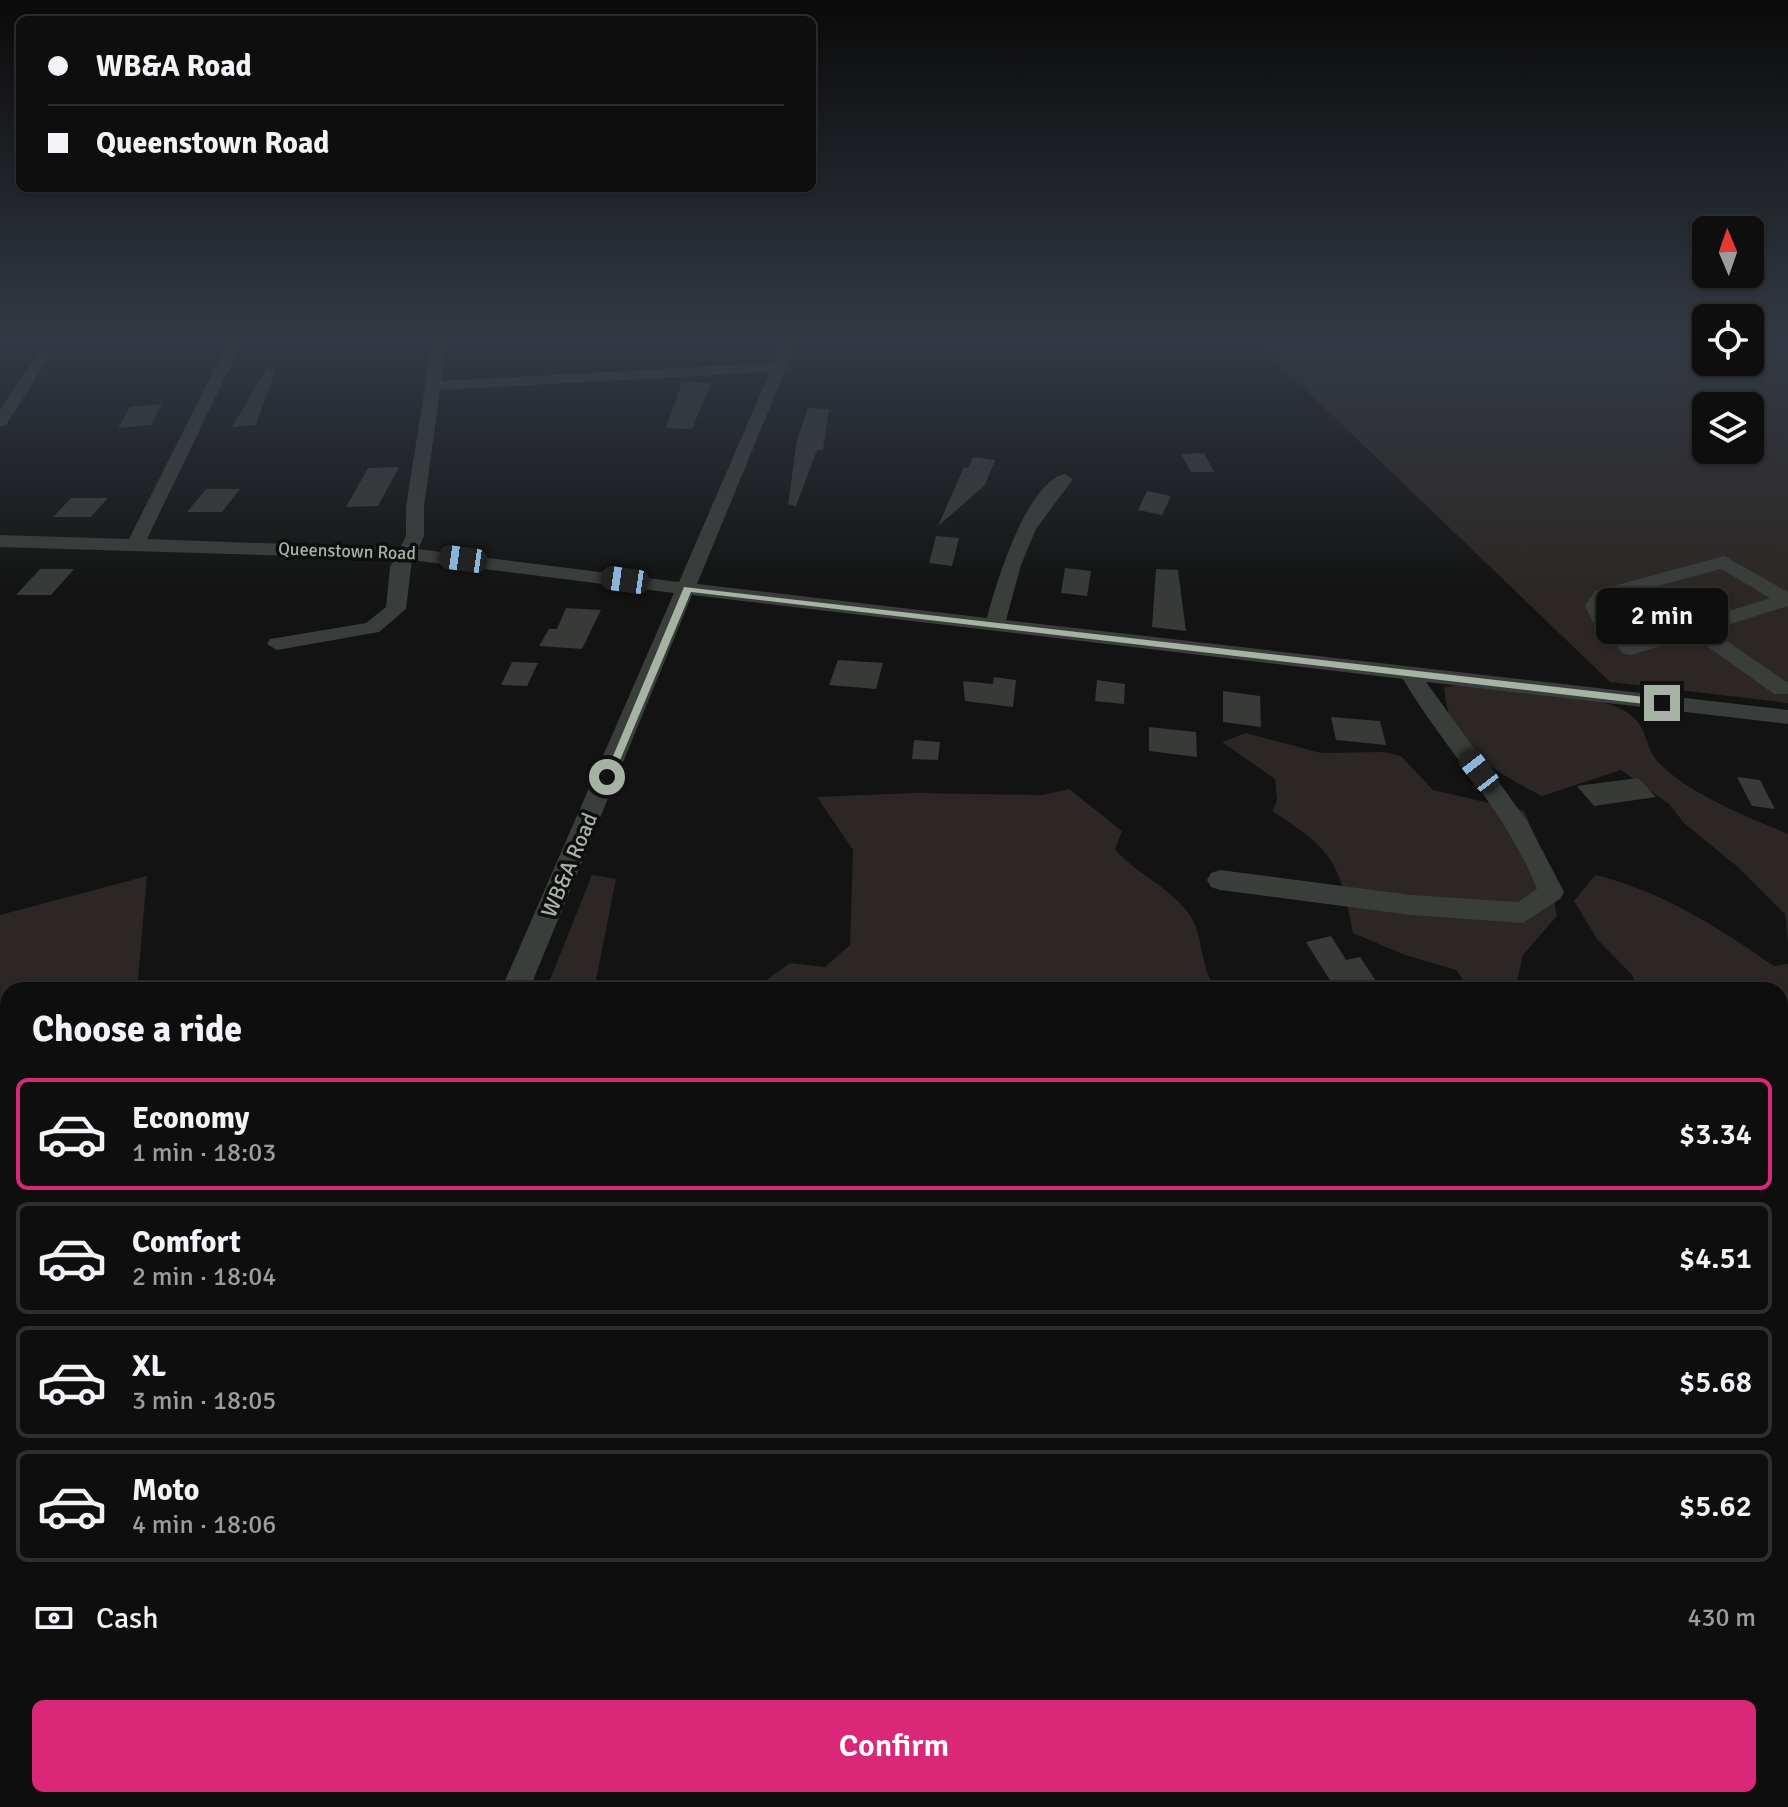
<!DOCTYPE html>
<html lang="en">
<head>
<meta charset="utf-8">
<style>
  body { margin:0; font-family:Signika,sans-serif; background:#1c1c1c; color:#f1f3f6; height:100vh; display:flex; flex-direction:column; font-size:30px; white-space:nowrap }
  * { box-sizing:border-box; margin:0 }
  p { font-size:26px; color:#9b9c9e }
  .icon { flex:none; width:44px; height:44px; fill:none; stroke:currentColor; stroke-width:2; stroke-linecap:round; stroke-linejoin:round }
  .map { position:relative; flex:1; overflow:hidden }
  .details { position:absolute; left:0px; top:982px; width:1788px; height:826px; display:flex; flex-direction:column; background:#0e0e0e; border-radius:24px 24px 0 0; box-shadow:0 2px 6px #0004,0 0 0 2px #2e2e2e }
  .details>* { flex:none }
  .hud { position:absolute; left:16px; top:16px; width:800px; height:176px; border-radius:12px; box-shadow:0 2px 6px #0004,0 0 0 2px #2e2e2e; display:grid; align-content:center; height:176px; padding:0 32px; background:#0e0e0e }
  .needle { width:52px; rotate:358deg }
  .fabs { position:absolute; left:1692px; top:216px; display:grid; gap:16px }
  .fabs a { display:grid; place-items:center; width:72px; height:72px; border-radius:12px; background:#0e0e0e; box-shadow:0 2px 6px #0004,0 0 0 2px #2e2e2e; font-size:40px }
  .end { position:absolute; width:36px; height:36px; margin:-18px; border:10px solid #a6b2a4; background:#111; box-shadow:0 0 0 4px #111 }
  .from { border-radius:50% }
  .bubble { position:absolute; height:56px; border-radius:12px; background:#0e0e0e; box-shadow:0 2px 6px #0004,0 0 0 2px #2e2e2e; font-size:26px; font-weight:600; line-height:56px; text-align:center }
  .car { position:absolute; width:24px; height:48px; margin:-24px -12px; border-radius:10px; box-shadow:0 0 6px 2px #0007; background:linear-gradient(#222 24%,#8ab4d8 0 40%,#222 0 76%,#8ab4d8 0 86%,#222 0) }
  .hud b { display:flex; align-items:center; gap:28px; height:76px; font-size:30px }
  .hud b+b { border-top:2px solid #2e2e2e }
  .hud i { width:20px; height:20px; background:#f1f3f6 }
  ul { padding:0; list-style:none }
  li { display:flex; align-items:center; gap:24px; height:112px; margin:0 16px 12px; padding:0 16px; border:4px solid #2e2e2e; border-radius:12px }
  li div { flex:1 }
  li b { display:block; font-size:30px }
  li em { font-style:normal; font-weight:600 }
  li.selected { border-color:#db2777 }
  li>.icon { width:72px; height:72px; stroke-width:1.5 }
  h2 { padding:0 32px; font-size:36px; line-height:96px }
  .pay { display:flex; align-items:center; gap:20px; height:88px; padding:0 32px; font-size:30px }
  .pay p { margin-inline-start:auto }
  .button { display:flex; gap:16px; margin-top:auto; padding:16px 32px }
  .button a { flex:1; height:92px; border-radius:12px; background:#db2777; color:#fff; font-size:32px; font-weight:600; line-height:92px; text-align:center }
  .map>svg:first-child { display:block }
  .green { fill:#2c2724; fill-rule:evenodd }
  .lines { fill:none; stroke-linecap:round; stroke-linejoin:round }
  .stream-far1 { stroke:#323a2c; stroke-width:9 }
  .stream { stroke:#323a2c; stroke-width:11 }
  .building { fill:#373a37 }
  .minor { fill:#3a3e3a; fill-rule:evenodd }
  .route { fill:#a6b2a4 }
  .labels { text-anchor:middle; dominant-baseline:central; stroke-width:7; stroke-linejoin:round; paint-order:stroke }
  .far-street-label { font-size:18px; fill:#a6b2a4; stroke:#0d0e0d }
  .street-label { font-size:22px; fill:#a6b2a4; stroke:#0d0e0d }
</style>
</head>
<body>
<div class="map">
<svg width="1788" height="1807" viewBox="0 0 1788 1807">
  <rect width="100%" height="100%" fill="#121312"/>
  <g class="green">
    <path d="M1256 342H1706V362H1750V342H1788V703L1610 682ZM1706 406H1750V450H1706Z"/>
    <path d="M1468 684C1511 689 1586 691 1623 710 1650 724 1643 748 1660 764 1693 796 1746 816 1788 834V943L1785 914 1739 868 1684 823 1669 804 1621 770 1542 796C1493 770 1449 749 1444 687Z"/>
    <path d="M1246 733 1321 753 1384 752 1401 756 1433 790 1524 811 1547 863 1557 916 1523 955 1515 990H1470L1456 970 1405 955 1353 933C1340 862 1333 850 1272 811L1277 801 1275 779 1222 742Z"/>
    <path d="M1069 789 1122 831 1115 849C1137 875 1169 886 1189 914 1204 935 1200 968 1216 990H753L790 963 825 967 850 945 853 850 817 797 914 793 1042 795Z"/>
    <polygon points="592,875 616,879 594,990 546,990"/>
    <path d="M1595 875C1660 890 1719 928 1774 966L1788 964V1807H222L224 1800H1780V990H1638L1632 975 1597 939 1574 901Z"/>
    <polygon points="147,876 137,990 8,990 8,1293 0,1291 0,915"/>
  </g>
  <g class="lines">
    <polyline class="stream-far1" points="0,1184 8,1180"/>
    <polyline class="stream" points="1780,1593 1788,1591"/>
  </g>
  <g class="building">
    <polygon points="267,368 275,371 256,425 232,427"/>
    <polygon points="682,382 711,383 692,429 666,428"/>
    <polygon points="162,404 151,425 118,428 130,407"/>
    <polygon points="808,408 829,409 823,450 817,450 796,506 788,504 797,440"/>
    <polygon points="1204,453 1214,472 1191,472 1181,454"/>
    <polygon points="973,457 995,460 985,485 938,526 964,467 968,468"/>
    <polygon points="399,467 378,506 346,507 368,468"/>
    <polygon points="206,489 240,489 222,512 187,512"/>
    <polygon points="1147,491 1171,496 1162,515 1138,510"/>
    <polygon points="71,498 108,498 91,517 53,517"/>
    <polygon points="936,536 959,538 952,566 929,563"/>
    <polygon points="1065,568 1091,571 1087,596 1061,593"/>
    <polygon points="40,569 74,569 51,595 16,595"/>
    <polygon points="1156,569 1178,570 1186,631 1152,627"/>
    <polygon points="566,608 601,610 582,649 539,646 549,629 557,629"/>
    <polygon points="838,660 883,663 876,689 829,685"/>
    <polygon points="512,662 538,663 527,686 501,685"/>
    <polygon points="994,677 1016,680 1013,707 965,701 963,681 993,684"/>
    <polygon points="1097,680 1125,684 1124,704 1095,701"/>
    <polygon points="1223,691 1260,696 1261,727 1223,722"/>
    <polygon points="1331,717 1380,721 1386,745 1336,740"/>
    <polygon points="1149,727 1196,732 1197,757 1149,751"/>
    <polygon points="914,740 940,742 938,760 912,759"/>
    <polygon points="1737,777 1760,780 1775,809 1752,806"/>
    <polygon points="1638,778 1656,797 1594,806 1577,786"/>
    <polygon points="1331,936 1346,960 1360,957 1382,990 1336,990 1306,942"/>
  </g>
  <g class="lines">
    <g class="minor">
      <path d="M228 342H242L147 539 400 548 406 536V507L432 342H446L441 381 774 363 783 342H797L697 584 987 618C996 583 1026 484 1064 474L1073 479 1036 529 1021 565 1006 620 1788 710V724L1426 682 1527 821 1564 892 1560 899 1523 923 1411 915 1220 890 1211 887 1207 880 1211 873 1220 870 1411 895 1518 902 1537 889C1506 811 1445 750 1403 679L692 595 529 990H501L674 593 412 560 406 609 379 632 277 650 267 644 270 639 366 623 386 607 390 567 394 559 0 547V535L129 539ZM770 372 679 582 418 549 424 536V507L440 390Z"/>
      <polygon points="39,351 51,354 6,425 0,427 0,410"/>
      <path d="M1724 556 1788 592V606L1711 630 1788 683V694H1774L1693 636 1631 655 1624 654 1593 622 1585 606 1595 591ZM1721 569 1770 598 1635 641 1609 616 1605 606 1609 599Z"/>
      <polygon points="147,1800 192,1800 189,1807 145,1807"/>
    </g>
  </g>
  <linearGradient id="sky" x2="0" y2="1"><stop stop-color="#0a0a0a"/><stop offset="0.57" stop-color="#333944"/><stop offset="1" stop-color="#333944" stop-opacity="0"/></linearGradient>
  <rect width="1788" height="595" fill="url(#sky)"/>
  <polygon class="route" points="684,587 1662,699 1668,703 1662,706 691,592 613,777 603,780"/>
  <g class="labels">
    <g class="far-street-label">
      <text transform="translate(347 551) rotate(2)">Queenstown Road</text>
    </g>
    <g class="street-label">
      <text transform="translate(569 865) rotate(-67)">WB&amp;A Road</text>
    </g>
  </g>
</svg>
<div class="fabs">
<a><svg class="needle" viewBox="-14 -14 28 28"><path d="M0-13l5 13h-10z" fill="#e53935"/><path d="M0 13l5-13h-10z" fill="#9b9c9e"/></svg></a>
<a><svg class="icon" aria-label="locate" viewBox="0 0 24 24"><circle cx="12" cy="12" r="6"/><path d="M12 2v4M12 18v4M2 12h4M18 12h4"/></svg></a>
<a><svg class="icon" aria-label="layers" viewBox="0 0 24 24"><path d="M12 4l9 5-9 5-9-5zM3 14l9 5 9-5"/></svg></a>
</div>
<i class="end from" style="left:607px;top:777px"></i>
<i class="end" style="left:1662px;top:703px"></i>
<div class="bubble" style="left:1596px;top:588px;width:132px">2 min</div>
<i class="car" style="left:463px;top:559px;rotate:278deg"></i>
<i class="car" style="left:625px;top:580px;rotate:278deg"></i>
<i class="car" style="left:1479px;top:771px;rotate:322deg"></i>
<div class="hud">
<b><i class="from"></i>WB&amp;A Road</b>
<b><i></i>Queenstown Road</b>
</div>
<section class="details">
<h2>Choose a ride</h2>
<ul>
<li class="selected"><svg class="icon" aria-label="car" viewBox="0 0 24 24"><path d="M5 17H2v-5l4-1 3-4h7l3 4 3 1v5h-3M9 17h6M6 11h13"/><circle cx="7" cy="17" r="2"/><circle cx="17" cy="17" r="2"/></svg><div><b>Economy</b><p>1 min · 18:03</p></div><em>$3.34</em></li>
<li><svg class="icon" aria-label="car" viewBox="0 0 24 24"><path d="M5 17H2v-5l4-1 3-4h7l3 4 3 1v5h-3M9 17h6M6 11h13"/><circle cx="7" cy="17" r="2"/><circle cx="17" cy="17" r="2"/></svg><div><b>Comfort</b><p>2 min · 18:04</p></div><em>$4.51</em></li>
<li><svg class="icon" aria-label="car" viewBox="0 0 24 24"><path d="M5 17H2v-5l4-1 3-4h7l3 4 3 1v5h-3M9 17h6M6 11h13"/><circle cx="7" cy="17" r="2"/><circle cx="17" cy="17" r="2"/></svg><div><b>XL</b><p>3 min · 18:05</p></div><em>$5.68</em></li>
<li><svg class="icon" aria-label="car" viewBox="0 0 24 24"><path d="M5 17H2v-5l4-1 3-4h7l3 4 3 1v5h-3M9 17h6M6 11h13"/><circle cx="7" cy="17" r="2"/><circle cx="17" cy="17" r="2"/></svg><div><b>Moto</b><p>4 min · 18:06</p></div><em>$5.62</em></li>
</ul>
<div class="pay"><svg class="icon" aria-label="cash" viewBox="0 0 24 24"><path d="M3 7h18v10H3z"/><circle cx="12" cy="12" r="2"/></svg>Cash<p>430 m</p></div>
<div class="button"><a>Confirm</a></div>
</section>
</div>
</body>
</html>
